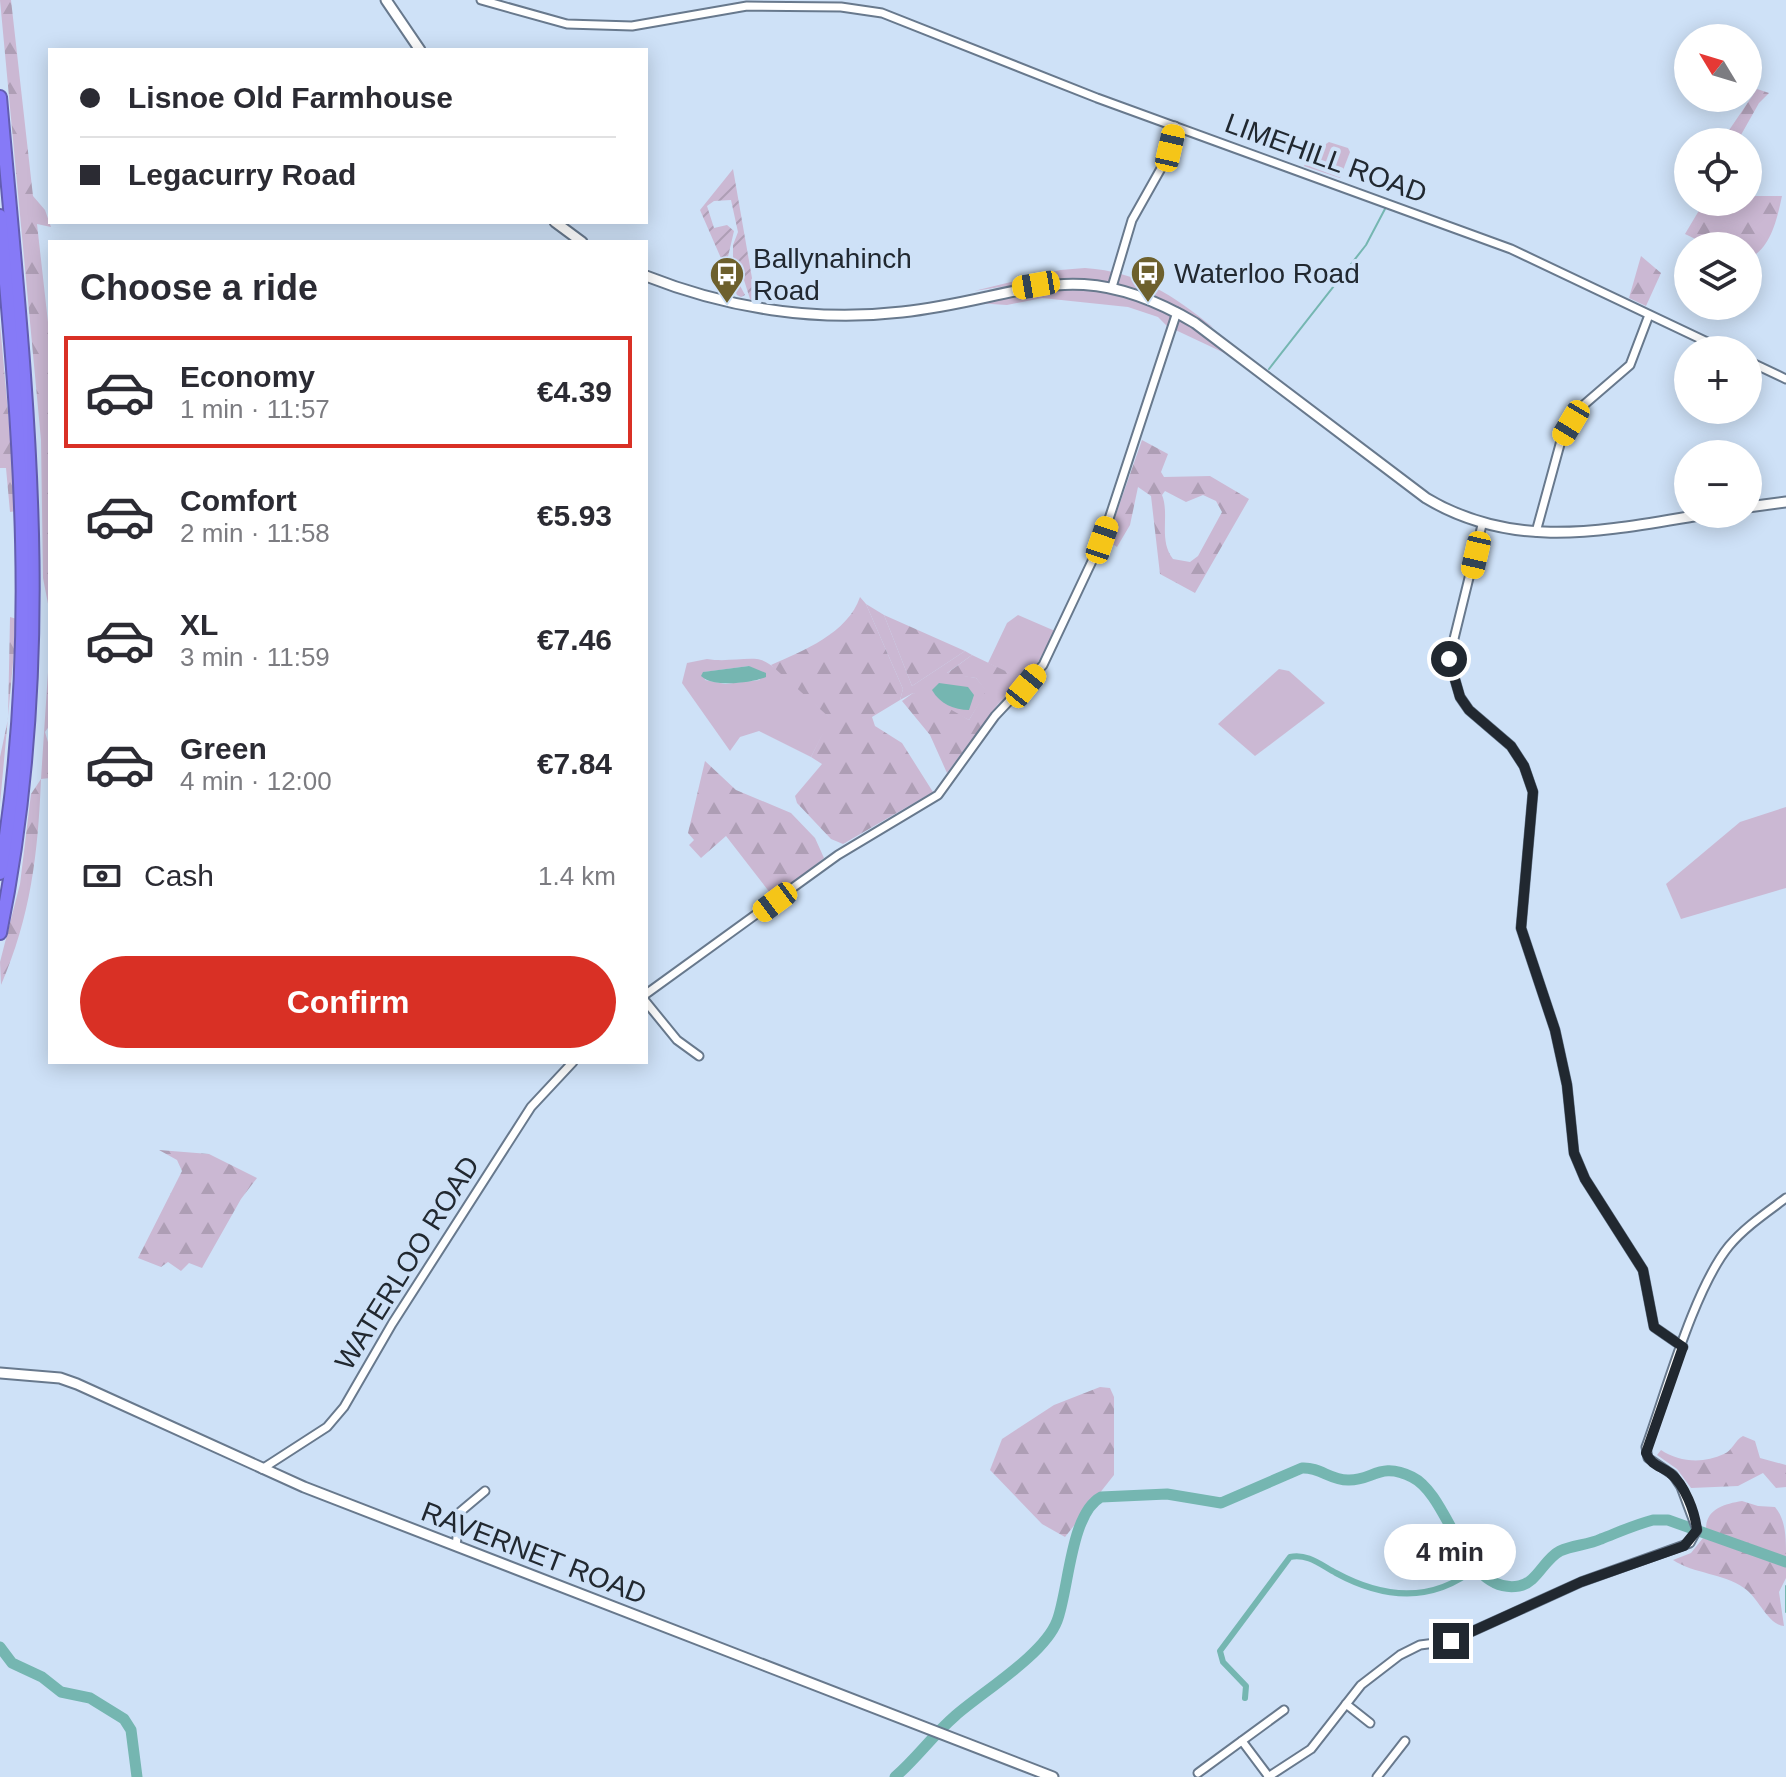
<!DOCTYPE html>
<html lang="en">
<head>
<meta charset="utf-8">
<style>
  body { margin:0; font-family:Helvetica,sans-serif; background:#f7f7f7; color:#2b2b33; height:100vh; display:flex; flex-direction:column; font-size:30px; white-space:nowrap }
  * { box-sizing:border-box; margin:0 }
  p { font-size:26px; color:#7c7c81 }
  .icon { flex:none; width:44px; height:44px; fill:none; stroke:currentColor; stroke-width:2; stroke-linecap:round; stroke-linejoin:round }
  .map { position:relative; flex:1; overflow:hidden }
  .sheet { position:absolute; left:48px; top:240px; width:600px; height:824px; display:flex; flex-direction:column; background:#fff; border-radius:0px; box-shadow:0 4px 20px #0003 }
  .sheet>* { flex:none }
  .hud { position:absolute; left:48px; top:48px; width:600px; height:176px; border-radius:0px; box-shadow:0 4px 20px #0003; display:grid; align-content:center; height:176px; padding:0 32px; background:#fff }
  .needle { width:52px; rotate:308deg }
  .controls { position:absolute; left:1674px; top:24px; display:grid; gap:16px }
  .controls a { display:grid; place-items:center; width:88px; height:88px; border-radius:50%; background:#fff; box-shadow:0 4px 20px #0003; font-size:40px }
  .end { position:absolute; width:36px; height:36px; margin:-18px; border:10px solid #212830; background:#fff; box-shadow:0 0 0 4px #fff }
  .from { border-radius:50% }
  .bubble { position:absolute; height:56px; border-radius:28px; background:#fff; box-shadow:0 4px 20px #0003; font-size:26px; font-weight:800; line-height:56px; text-align:center }
  .car { position:absolute; width:24px; height:48px; margin:-24px -12px; border-radius:10px; box-shadow:0 0 6px 2px #0007; background:linear-gradient(#f5c518 24%,#345 0 40%,#f5c518 0 76%,#345 0 86%,#f5c518 0) }
  .hud b { display:flex; align-items:center; gap:28px; height:76px; font-size:30px }
  .hud b+b { border-top:2px solid #e1e1e2 }
  .hud i { width:20px; height:20px; background:#2b2b33 }
  ul { padding:0; list-style:none }
  li { display:flex; align-items:center; gap:24px; height:112px; margin:0 16px 12px; padding:0 16px; border:4px solid transparent; border-radius:0px }
  li div { flex:1 }
  li b { display:block; font-size:30px }
  li em { font-style:normal; font-weight:800 }
  li.current { border-color:#d93025 }
  li>.icon { width:72px; height:72px; stroke-width:1.5 }
  h2 { padding:0 32px; font-size:36px; line-height:96px }
  .pay { display:flex; align-items:center; gap:20px; height:88px; padding:0 32px; font-size:30px }
  .pay p { margin-inline-start:auto }
  .cta { display:flex; gap:16px; margin-top:auto; padding:16px 32px }
  .cta a { flex:1; height:92px; border-radius:48px; background:#d93025; color:#fff; font-size:32px; font-weight:800; line-height:92px; text-align:center }
  .map>svg:first-child { display:block }
  .grass { fill:#cbb8d3; fill-rule:evenodd }
  .forest { fill:url(#forest-firs); fill-rule:evenodd }
  .garden { fill:url(#garden-furrows) }
  .water { fill:#75b6b1 }
  .lines { fill:none; stroke-linecap:round; stroke-linejoin:round }
  .stream { stroke:#75b6b1; stroke-width:2 }
  .canal { stroke:#75b6b1; stroke-width:6 }
  .river { stroke:#75b6b1; stroke-width:11 }
  .minor-casing { stroke:#68798d; stroke-width:11 }
  .tertiary-casing { stroke:#68798d; stroke-width:13 }
  .motorway-casing { stroke:#635db1; stroke-width:16 }
  .minor { stroke:#fff; stroke-width:7 }
  .tertiary { stroke:#fff; stroke-width:9 }
  .motorway { stroke:#867af7; stroke-width:12 }
  .route { stroke:#212830; stroke-width:10 }
  .labels { text-anchor:middle; dominant-baseline:central; stroke-width:8; stroke-linejoin:round; paint-order:stroke }
  .street-label { font-size:28px; fill:#212830; stroke:#cee1f7 }
  .poi-label { font-size:28px; fill:#212830; stroke:#cee1f7; text-anchor:start }
</style>
</head>
<body>
<div class="map">
<svg width="1786" height="1777" viewBox="0 0 1786 1777">
  <defs>
    <pattern id="forest-firs" width="22" height="20" patternUnits="userSpaceOnUse" patternTransform="scale(2)"><rect width="22" height="20" fill="#cbb8d3"/><path d="M5 1l3.5 6h-7zM16 11l3.5 6h-7z" fill="#ae9eb5"/></pattern>
    <pattern id="garden-furrows" width="10" height="10" patternUnits="userSpaceOnUse" patternTransform="scale(2)"><rect width="10" height="10" fill="#cbb8d3"/><path d="M-1 1l2-2M0 10L10 0M9 11l2-2" fill="none" stroke="#ae9eb5"/></pattern>
  </defs>
  <rect width="100%" height="100%" fill="#cee1f7"/>
  <g class="grass">
    <polygon points="1329,142 1348,148 1350,152 1340,178 1304,166 1309,155"/>
    <path d="M1085 268C1140 272 1172 295 1214 328 1117 271 1083 275 974 291L1060 270Z"/>
    <path d="M1091 288C1155 302 1184 318 1235 358L1167 326 1158 317 1128 307 1042 298 1007 305 976 303 1044 289Z"/>
    <polygon points="866,604 884,615 912,686 965,651 972,655 947,673 976,678 987,691 969,720 913,693 900,700 903,689"/>
    <polygon points="1018,615 1055,631 1036,666 996,707 1017,677 988,663 1007,623"/>
    <path d="M707 659C725 662 740 658 757 659 774 660 816 706 831 718L811 757 759 731 740 737 730 751 682 683 687 663ZM749 666 760 680 725 684 705 680 704 672Z"/>
    <polygon points="1279,669 1289,671 1325,703 1255,756 1218,724"/>
    <polygon points="1786,807 1786,888 1681,919 1666,884 1740,822"/>
  </g>
  <g class="forest">
    <polygon points="0,0 11,0 33,196 45,210 51,227 37,224 50,340 49,609 43,578 41,440"/>
    <polygon points="1757,89 1769,93 1759,103 1737,142 1721,142"/>
    <path d="M1748 196H1782C1777 219 1771 249 1748 259V246H1710L1685 234 1704 202H1748Z"/>
    <polygon points="1641,256 1661,273 1646,306 1629,298"/>
    <polygon points="0,324 17,511 10,512 6,468 0,468"/>
    <path d="M1142 440 1168 454 1161 472 1164 477 1210 476 1249 499 1195 593 1160 574 1151 496 1138 487 1130 525 1117 547 1107 540ZM1165 491 1186 502 1203 495 1216 501 1222 512 1198 556 1190 562 1173 559C1158 540 1170 515 1162 495Z"/>
    <path d="M860 597 866 604 903 689 900 700 872 717 875 726 902 743 933 792 843 844 831 839 797 803 795 796 822 764 811 757 830 718 771 665C803 651 848 633 860 597Z"/>
    <polygon points="884,615 965,651 912,686"/>
    <polygon points="10,617 17,619 0,804 0,757 8,719"/>
    <polygon points="972,655 1018,677 947,773 930,735 902,701 913,693 929,697 969,720 986,691 976,678 946,674"/>
    <path d="M48 672 50 725 45 732 50 749V778L41 779C38 853 31 916 1 985L0 962 20 884 31 794 41 779Z"/>
    <polygon points="705,761 736,790 791,813 815,838 824,858 774,898 726,836 701,858 689,845 694,840 688,833"/>
    <polygon points="159,1150 209,1154 257,1178 241,1199 202,1268 189,1263 181,1271 168,1262 161,1267 138,1258 182,1171 177,1160"/>
    <polygon points="1100,1387 1110,1388 1114,1397 1114,1475 1065,1537 1042,1524 990,1470 1002,1439 1054,1405"/>
    <path d="M1743 1436 1755 1441 1760 1458 1786 1465V1487L1776 1488 1763 1473 1738 1486 1691 1488 1677 1469 1657 1455 1661 1450C1679 1462 1703 1464 1724 1454 1732 1451 1735 1440 1743 1436Z"/>
    <path d="M1742 1501 1758 1506 1775 1507C1786 1520 1786 1538 1786 1557L1706 1529C1706 1509 1724 1504 1742 1501Z"/>
    <path d="M1703 1538 1786 1564V1578L1779 1592 1784 1626C1768 1625 1758 1597 1744 1588 1723 1573 1694 1574 1673 1560L1691 1553Z"/>
  </g>
  <polygon class="garden" points="733,169 756,301 756,302 750,299 744,280 733,265 733,245 738,232 731,200 714,201 707,206 714,228 727,225 734,231 727,261 745,295 741,297 737,295 700,210"/>
  <g class="water">
    <path d="M749 666 766 673V677C752 683 713 688 701 676L703 672Z"/>
    <path d="M939 683 968 687 974 695 969 710C954 710 940 704 932 690Z"/>
  </g>
  <g class="lines">
    <g class="stream">
      <polyline points="1269,369 1366,245 1386,207"/>
      <polyline points="1786,1586 1786,1612"/>
    </g>
    <path class="canal" d="M1245 1698 1246 1686 1223 1662 1220 1651 1290 1557C1307 1553 1321 1565 1336 1573 1384 1599 1433 1603 1477 1567"/>
    <g class="river">
      <polyline points="0,1647 12,1663 42,1677 61,1692 90,1698 124,1719 131,1730 137,1777"/>
      <path d="M895 1777C917 1758 933 1735 955 1716 982 1692 1044 1655 1057 1621 1069 1590 1070 1514 1101 1497L1167 1494 1221 1503 1302 1468C1320 1467 1330 1480 1348 1480 1372 1481 1380 1461 1412 1477 1451 1496 1463 1596 1519 1586 1537 1583 1544 1559 1560 1551 1573 1545 1588 1545 1601 1539 1619 1532 1634 1525 1653 1520H1668L1786 1562"/>
    </g>
    <g class="minor-casing">
      <g id="minor">
        <polyline points="481,0 567,24 632,26 747,6 841,7 882,13 1097,98 1511,249 1724,350"/>
        <polyline points="1112,287 1132,220 1168,156 1175,126"/>
        <polyline points="1748,361 1786,379"/>
        <polyline points="1482,525 1449,659 1460,697 1469,710 1511,746 1524,766 1533,792 1521,928 1555,1030 1567,1085 1574,1153 1585,1179 1643,1270 1654,1327 1683,1347"/>
        <polyline points="1536,532 1562,437 1579,409 1630,365 1649,315"/>
        <polyline points="646,994 838,855 938,795 995,716 1043,665 1102,540 1177,312"/>
        <polyline points="646,1002 677,1040 699,1056"/>
        <polyline points="262,1469 327,1427 344,1407 392,1324 531,1107 573,1062"/>
        <polyline points="456,1546 460,1512 485,1491"/>
        <polyline points="1346,1704 1370,1723"/>
        <polyline points="1242,1741 1269,1777"/>
        <polyline points="1198,1773 1284,1710"/>
        <path d="M1268 1777 1311 1749 1361 1685 1400 1655 1420 1645 1451 1641 1581 1582 1690 1543 1697 1530 1681 1487 1673 1475 1648 1458 1646 1447C1666 1392 1694 1289 1729 1246 1745 1227 1766 1213 1786 1198"/>
        <polyline points="1377,1777 1405,1741"/>
      </g>
    </g>
    <g class="tertiary-casing">
      <g id="tertiary">
        <polyline points="386,0 420,50"/>
        <polyline points="555,222 582,242"/>
        <path d="M646 276C727 308 815 322 902 312 1024 299 1073 251 1195 323L1426 498C1516 552 1607 530 1706 514"/>
        <polyline points="1748,507 1786,502"/>
        <polyline points="0,1373 60,1378 77,1384 304,1487 1053,1777"/>
      </g>
    </g>
    <g class="motorway-casing">
      <g id="motorway">
        <path d="M0 97C25 385 59 646 0 933"/>
        <path d="M0 216C20 438 39 651 0 873"/>
      </g>
    </g>
    <use href="#minor" class="minor"/>
    <use href="#tertiary" class="tertiary"/>
    <use href="#motorway" class="motorway"/>
  </g>
  <g class="lines">
    <path class="route" d="M1449 659 1460 697 1469 710 1511 746 1524 766 1533 792 1521 928 1555 1030 1567 1085 1574 1153 1585 1179 1643 1270 1654 1327 1683 1347 1646 1453C1651 1465 1660 1466 1670 1473 1685 1485 1695 1512 1697 1530L1684 1546 1581 1582 1451 1641"/>
  </g>
  <defs>
    <g id="bus-pin" transform="scale(1.8)"><path d="M0 17L-7.5 6A9.5 9.5 0 1 1 7.5 6Z" fill="#6d602d" stroke="#cee1f7"/><path d="M-5-6H5V4H4V6H2V4H-2V6H-4V4H-5ZM-3.5-4V0h7V-4ZM-3.5 1.2v1.5H-2V1.2ZM2 1.2v1.5H3.5V1.2Z" fill="#fff"/></g>
  </defs>
  <g fill-rule="evenodd">
    <use href="#bus-pin" x="1148" y="273"/>
    <use href="#bus-pin" x="727" y="274"/>
  </g>
  <g class="labels">
    <g class="street-label">
      <text transform="translate(1326 158) rotate(20)">LIMEHILL ROAD</text>
      <text transform="translate(407 1263) rotate(-58)">WATERLOO ROAD</text>
      <text transform="translate(534 1553) rotate(21)">RAVERNET ROAD</text>
    </g>
    <g class="poi-label">
      <text x="753" y="258">Ballynahinch<tspan x="753" dy="32">Road</tspan></text>
      <text x="1174" y="273">Waterloo Road</text>
    </g>
  </g>
</svg>
<div class="controls">
<a><svg class="needle" viewBox="-14 -14 28 28"><path d="M0-13l5 13h-10z" fill="#e53935"/><path d="M0 13l5-13h-10z" fill="#7c7c81"/></svg></a>
<a><svg class="icon" aria-label="locate" viewBox="0 0 24 24"><circle cx="12" cy="12" r="6"/><path d="M12 2v4M12 18v4M2 12h4M18 12h4"/></svg></a>
<a><svg class="icon" aria-label="layers" viewBox="0 0 24 24"><path d="M12 4l9 5-9 5-9-5zM3 14l9 5 9-5"/></svg></a>
<a>+</a>
<a>−</a>
</div>
<i class="end from" style="left:1449px;top:659px"></i>
<i class="end" style="left:1451px;top:1641px"></i>
<div class="bubble" style="left:1384px;top:1524px;width:132px">4 min</div>
<i class="car" style="left:1170px;top:148px;rotate:13deg"></i>
<i class="car" style="left:1036px;top:285px;rotate:260deg"></i>
<i class="car" style="left:1571px;top:423px;rotate:211deg"></i>
<i class="car" style="left:1102px;top:540px;rotate:19deg"></i>
<i class="car" style="left:1476px;top:555px;rotate:193deg"></i>
<i class="car" style="left:1026px;top:686px;rotate:39deg"></i>
<i class="car" style="left:775px;top:902px;rotate:233deg"></i>
<div class="hud">
<b><i class="from"></i>Lisnoe Old Farmhouse</b>
<b><i></i>Legacurry Road</b>
</div>
<section class="sheet">
<h2>Choose a ride</h2>
<ul>
<li class="current"><svg class="icon" aria-label="car" viewBox="0 0 24 24"><path d="M5 17H2v-5l4-1 3-4h7l3 4 3 1v5h-3M9 17h6M6 11h13"/><circle cx="7" cy="17" r="2"/><circle cx="17" cy="17" r="2"/></svg><div><b>Economy</b><p>1 min · 11:57</p></div><em>€4.39</em></li>
<li><svg class="icon" aria-label="car" viewBox="0 0 24 24"><path d="M5 17H2v-5l4-1 3-4h7l3 4 3 1v5h-3M9 17h6M6 11h13"/><circle cx="7" cy="17" r="2"/><circle cx="17" cy="17" r="2"/></svg><div><b>Comfort</b><p>2 min · 11:58</p></div><em>€5.93</em></li>
<li><svg class="icon" aria-label="car" viewBox="0 0 24 24"><path d="M5 17H2v-5l4-1 3-4h7l3 4 3 1v5h-3M9 17h6M6 11h13"/><circle cx="7" cy="17" r="2"/><circle cx="17" cy="17" r="2"/></svg><div><b>XL</b><p>3 min · 11:59</p></div><em>€7.46</em></li>
<li><svg class="icon" aria-label="car" viewBox="0 0 24 24"><path d="M5 17H2v-5l4-1 3-4h7l3 4 3 1v5h-3M9 17h6M6 11h13"/><circle cx="7" cy="17" r="2"/><circle cx="17" cy="17" r="2"/></svg><div><b>Green</b><p>4 min · 12:00</p></div><em>€7.84</em></li>
</ul>
<div class="pay"><svg class="icon" aria-label="cash" viewBox="0 0 24 24"><path d="M3 7h18v10H3z"/><circle cx="12" cy="12" r="2"/></svg>Cash<p>1.4 km</p></div>
<div class="cta"><a>Confirm</a></div>
</section>
</div>
</body>
</html>
